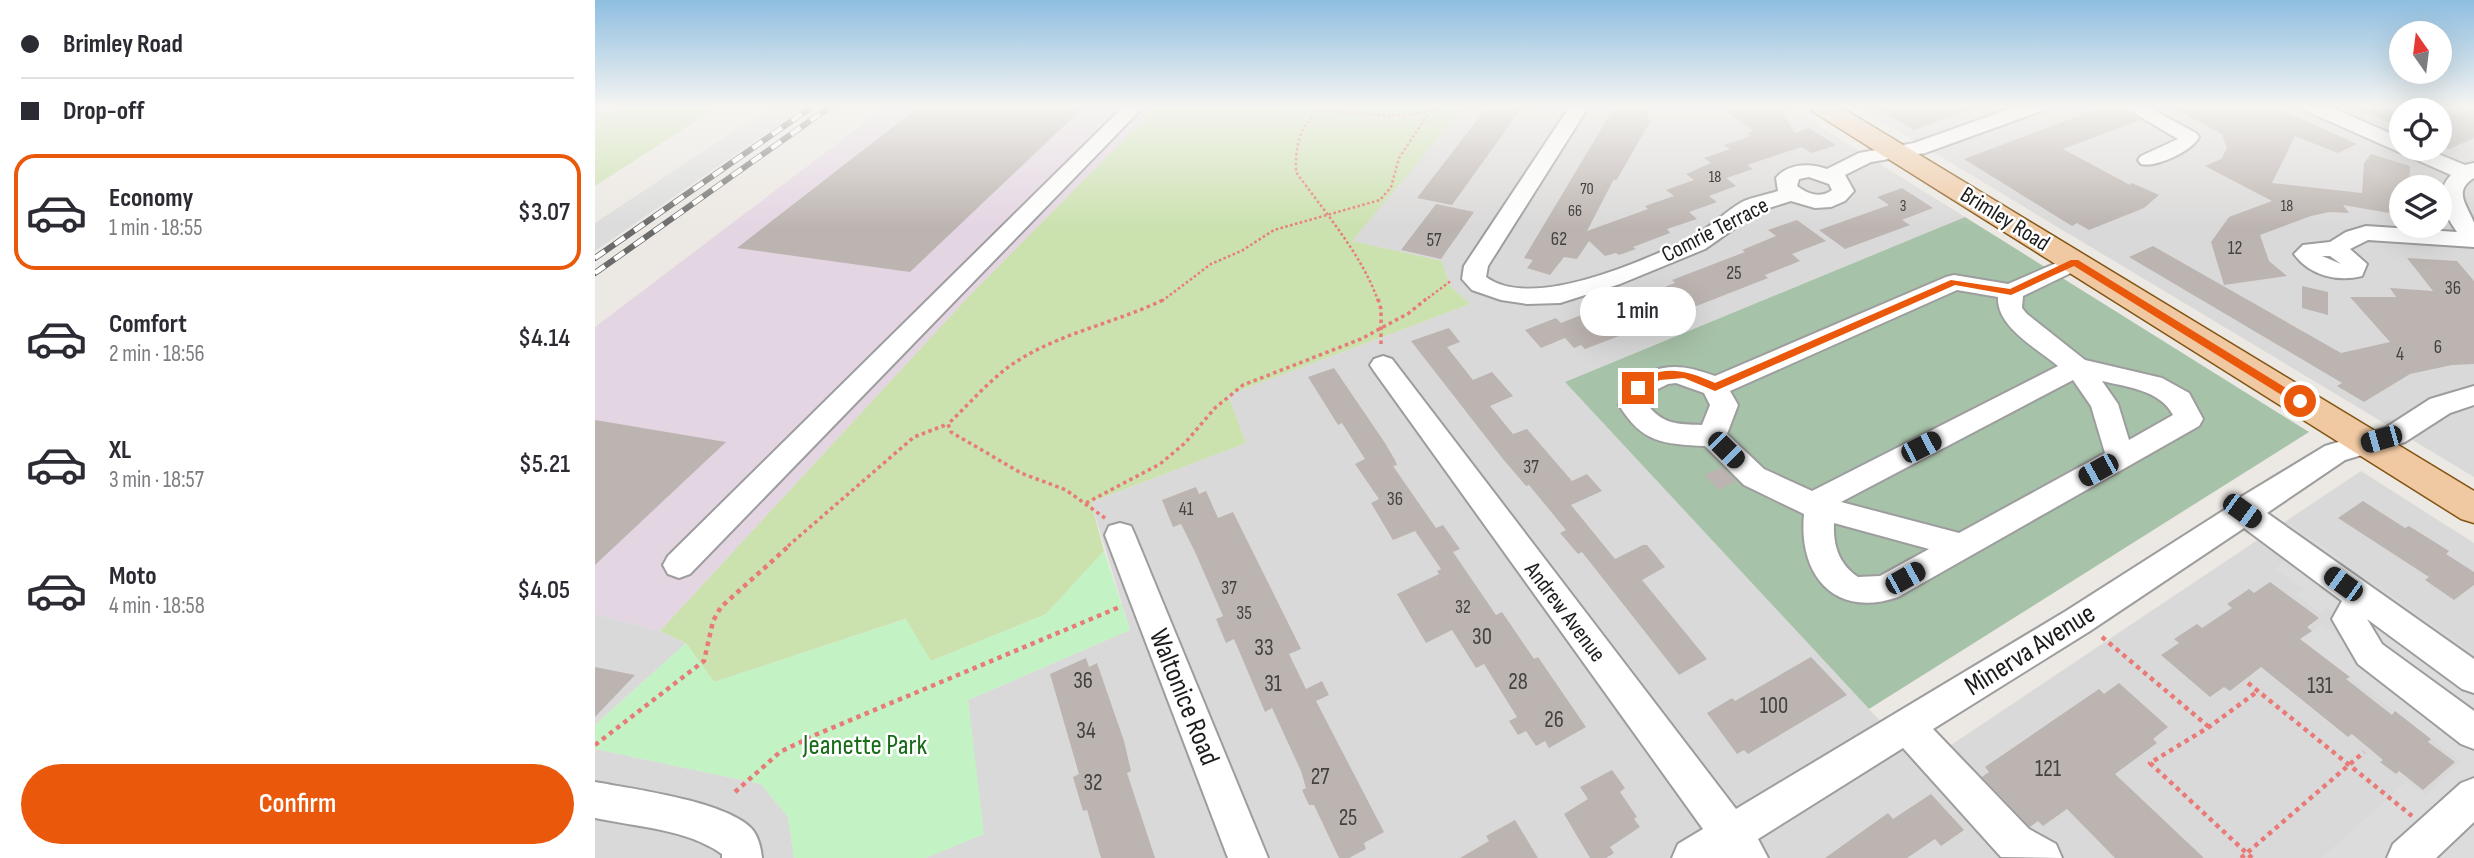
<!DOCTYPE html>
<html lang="en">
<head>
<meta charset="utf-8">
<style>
  body { margin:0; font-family:"Sofia Sans Condensed",sans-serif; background:#f2f2f3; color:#2b2b33; height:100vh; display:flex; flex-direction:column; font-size:26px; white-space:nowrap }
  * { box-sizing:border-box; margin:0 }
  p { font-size:23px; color:#7c7c81 }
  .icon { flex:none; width:38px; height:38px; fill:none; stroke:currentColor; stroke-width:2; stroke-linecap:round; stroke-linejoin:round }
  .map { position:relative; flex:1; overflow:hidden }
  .panel { display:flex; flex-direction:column; background:#fff; width:595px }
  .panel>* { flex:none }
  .guide { display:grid; align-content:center; height:154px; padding:0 21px; background:#fff }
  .needle { width:46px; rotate:346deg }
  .fabs { position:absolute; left:1794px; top:21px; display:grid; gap:14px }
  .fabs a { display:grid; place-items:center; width:63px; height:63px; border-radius:50%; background:#fff; box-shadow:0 7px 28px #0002; font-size:35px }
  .end { position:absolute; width:32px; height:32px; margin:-16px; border:9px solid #ea580c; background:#fff; box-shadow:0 0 0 4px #fff }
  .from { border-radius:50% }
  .bubble { position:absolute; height:49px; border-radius:24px; background:#fff; box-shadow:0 7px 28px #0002; font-size:23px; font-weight:600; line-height:49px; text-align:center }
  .car { position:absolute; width:21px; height:42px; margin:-21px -10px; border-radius:9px; box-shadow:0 0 5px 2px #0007; background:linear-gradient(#222 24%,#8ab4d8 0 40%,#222 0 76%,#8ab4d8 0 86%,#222 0) }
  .guide b { display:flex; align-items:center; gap:24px; height:66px; font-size:26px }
  .guide b+b { border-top:2px solid #e1e1e2 }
  .guide i { width:18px; height:18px; background:#2b2b33 }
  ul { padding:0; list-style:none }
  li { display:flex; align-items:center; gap:21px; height:116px; margin:0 14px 10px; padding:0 7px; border:4px solid transparent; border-radius:21px }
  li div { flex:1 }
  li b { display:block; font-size:26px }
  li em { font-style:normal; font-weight:600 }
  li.current { border-color:#ea580c }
  li>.icon { width:63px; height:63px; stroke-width:1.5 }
  .cta { display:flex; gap:14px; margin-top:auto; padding:14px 21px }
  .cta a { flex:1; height:80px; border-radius:42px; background:#ea580c; color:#fff; font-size:28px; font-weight:600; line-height:80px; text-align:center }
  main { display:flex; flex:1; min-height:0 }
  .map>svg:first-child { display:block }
  .residential { fill:#dad9d9; fill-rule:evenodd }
  .industrial { fill:#e4d5e3 }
  .grass { fill:#cbe1ae }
  .cemetery { fill:#a6c2a8 }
  .park { fill:#c3f2c4 }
  .parking { fill:#dcdcdc }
  .building { fill:#bcb4b0 }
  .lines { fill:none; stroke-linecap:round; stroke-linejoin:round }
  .minor-casing { stroke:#9d9d9d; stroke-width:4 }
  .major-casing { stroke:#825411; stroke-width:3 }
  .path-far2 { stroke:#e87a77; stroke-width:2.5; stroke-dasharray:2.5 2.5; stroke-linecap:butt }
  .path-far1 { stroke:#e87a77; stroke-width:3.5; stroke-dasharray:3.5 3.5; stroke-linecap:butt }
  .path { stroke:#e87a77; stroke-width:4.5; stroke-dasharray:4.5 4.5; stroke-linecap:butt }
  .minor { fill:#fff; fill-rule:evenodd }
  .major { fill:#f0c9a3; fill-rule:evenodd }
  .rail-casing { stroke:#6a6a6a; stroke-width:6 }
  .rail { stroke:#fff; stroke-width:4.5; stroke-dasharray:12; stroke-linecap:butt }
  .route { fill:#ea580c }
  .labels { text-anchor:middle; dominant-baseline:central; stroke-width:5; stroke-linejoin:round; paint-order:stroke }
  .far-number-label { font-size:16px; fill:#444241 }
  .number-label { font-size:19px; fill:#444241 }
  .street-label { font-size:23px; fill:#1c1c1c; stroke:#fff }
  .near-number-label { font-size:23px; fill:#444241 }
  .near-street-label { font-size:28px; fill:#1c1c1c; stroke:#fff }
  .near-park-label { font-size:28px; fill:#186c18; stroke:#fff }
</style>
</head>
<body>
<main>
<section class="panel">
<div class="guide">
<b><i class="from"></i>Brimley Road</b>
<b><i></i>Drop-off</b>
</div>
<ul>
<li class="current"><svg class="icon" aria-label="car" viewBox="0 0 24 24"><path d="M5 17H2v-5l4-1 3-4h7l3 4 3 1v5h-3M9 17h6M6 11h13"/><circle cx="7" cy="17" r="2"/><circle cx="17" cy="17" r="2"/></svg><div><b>Economy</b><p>1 min · 18:55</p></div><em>$3.07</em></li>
<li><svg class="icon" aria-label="car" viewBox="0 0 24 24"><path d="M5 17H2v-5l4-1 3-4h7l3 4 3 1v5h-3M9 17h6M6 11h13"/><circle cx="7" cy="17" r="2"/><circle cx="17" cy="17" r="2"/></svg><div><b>Comfort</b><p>2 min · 18:56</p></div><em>$4.14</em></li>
<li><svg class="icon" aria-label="car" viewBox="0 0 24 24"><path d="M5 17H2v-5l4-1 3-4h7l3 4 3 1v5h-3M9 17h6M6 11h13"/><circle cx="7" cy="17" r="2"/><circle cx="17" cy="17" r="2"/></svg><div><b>XL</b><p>3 min · 18:57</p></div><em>$5.21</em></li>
<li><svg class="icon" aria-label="car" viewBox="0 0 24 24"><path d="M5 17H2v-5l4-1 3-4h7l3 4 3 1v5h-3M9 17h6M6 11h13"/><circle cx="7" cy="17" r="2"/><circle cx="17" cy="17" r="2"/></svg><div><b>Moto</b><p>4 min · 18:58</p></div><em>$4.05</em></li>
</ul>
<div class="cta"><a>Confirm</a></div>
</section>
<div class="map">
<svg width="1879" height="858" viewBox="0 0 1879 858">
  <rect width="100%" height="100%" fill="#ece8e3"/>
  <g class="residential">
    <polygon points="870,106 1192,106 1370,217 970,382 1326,765 1766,471 1879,543 1879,858 331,858 388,834 373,700 535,630 496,502 651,443 633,395 875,304 855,286 847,261 756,241"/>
    <path d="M1261 106H1879V477ZM1806 110H1844V149H1806ZM1806 187H1844V226H1806Z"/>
    <polygon points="0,614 65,631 91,643 0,725"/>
    <polygon points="0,749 166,784 193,817 199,858 0,858"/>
  </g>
  <polygon class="industrial" points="292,106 562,106 375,295 65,631 0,614 0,327"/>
  <g class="grass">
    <polygon points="33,106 124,106 0,186 0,111 22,113"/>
    <polygon points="562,106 870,106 757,241 847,261 855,286 875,304 633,395 651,443 496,502 509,551 451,614 336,661 310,619 119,682 91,643 65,631 375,295"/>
  </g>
  <polygon class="cemetery" points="1370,217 1714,432 1274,709 970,382"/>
  <polygon class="park" points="509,551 535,630 373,700 389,834 331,858 199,858 193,817 166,784 0,749 0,725 91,643 119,682 311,619 336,661 451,614"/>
  <g class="parking">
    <polygon points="177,106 211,106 0,251 0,223"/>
    <polygon points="1696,524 1879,654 1879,858 1726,858 1812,781 1830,795 1866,762 1705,640 1727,624 1743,636 1755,626 1732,608 1725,613 1700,595 1708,589 1680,569 1690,560 1666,543"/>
  </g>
  <g class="building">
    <polygon points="325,106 490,106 315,272 142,248"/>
    <polygon points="893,106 928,106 857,205 822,198"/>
    <polygon points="1020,106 1058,106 1051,119 1056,120 1021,181 1019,179 992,231 1053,209 1050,206 1079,196 1071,190 1099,180 1091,174 1116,163 1109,158 1135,149 1129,145 1156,136 1152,134 1159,131 1124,106 1183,106 1200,133 1214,128 1241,145 1217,153 1206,147 1152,165 1158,169 1131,178 1141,186 1114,196 1122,202 1094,212 1102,219 1072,229 1075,233 1038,247 1041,249 1024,255 1021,253 1010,256 994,241 982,259 969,257 955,275 932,268 938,260 929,258"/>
    <polygon points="1279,106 1378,106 1378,108 1319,130"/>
    <polygon points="1510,106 1524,106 1545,120 1468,149 1535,185 1537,183 1564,195 1549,208 1494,230 1482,223 1477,226 1369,159"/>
    <polygon points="1557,106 1678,106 1762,144 1743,153 1700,136 1677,183 1767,193 1769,163 1776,154 1815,166 1814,186 1806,184 1806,215 1748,205 1754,213 1734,212 1716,216 1665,235 1674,261 1692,276 1629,285 1616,242 1634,217 1677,201 1610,166 1626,159 1632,148 1627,134 1576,107 1568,112"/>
    <polygon points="1753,106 1825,106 1806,110 1806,127"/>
    <polygon points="1879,109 1879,138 1854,149 1844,145 1844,118"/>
    <polygon points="1307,188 1338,208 1307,220 1315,225 1250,249 1224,230 1294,205 1282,197"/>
    <polygon points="841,204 879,212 846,259 806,250"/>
    <polygon points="1202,220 1231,241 1197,254 1205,261 1170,275 1173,278 1099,307 1102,310 1069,323 1066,320 990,349 986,345 979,348 970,338 946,348 930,330 961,318 966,323 1032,297 1035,300 1080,283 1077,280 1150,252 1147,250 1181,236 1173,230"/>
    <polygon points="1558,246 1746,353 1795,342 1755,297 1801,297 1795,288 1838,291 1812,258 1862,261 1879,281 1879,364 1857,365 1815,374 1769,402 1742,386 1747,383 1534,257"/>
    <polygon points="1707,286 1733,292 1733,315 1707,308"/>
    <polygon points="854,328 865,342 852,347 878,380 897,372 918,396 895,406 918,434 932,429 977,481 992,474 1007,491 976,505 1020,559 1048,545 1052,545 1070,567 1047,580 1112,659 1084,675 987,552 983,554 965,533 971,530 934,485 931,486 908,459 816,341"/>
    <polygon points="739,368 790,443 800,460 802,465 798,466 841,528 848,525 865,549 858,552 901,615 907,612 939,659 943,657 991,727 954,748 950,741 941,746 931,731 923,735 914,721 922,717 889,664 881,668 857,630 831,643 802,594 844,574 842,571 846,569 820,531 798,540 776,503 784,499 760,464 770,459 747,423 743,425 713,377"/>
    <polygon points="0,420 131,442 0,565"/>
    <polygon points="1127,467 1141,481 1124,490 1109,475"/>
    <polygon points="601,487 604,494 611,491 623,518 638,512 706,649 694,654 711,689 727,681 734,695 721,701 789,832 769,843 771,849 754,858 744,858 719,805 714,805 707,790 711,788 706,771 677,708 670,712 639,639 631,643 621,619 628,616 600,552 586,524 578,527 567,500"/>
    <polygon points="1768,501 1810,528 1814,526 1854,551 1851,554 1879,572 1879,585 1859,600 1830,580 1834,577 1743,518"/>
    <polygon points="1675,582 1724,618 1712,627 1717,631 1705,639 1755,677 1751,679 1797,715 1800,711 1836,739 1833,742 1860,762 1828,790 1804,771 1801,774 1785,762 1788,760 1757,734 1753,737 1666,667 1635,691 1629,687 1615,697 1566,655 1584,643 1579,639 1602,624 1607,628 1637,608 1632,604 1654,589 1659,593"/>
    <polygon points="1216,657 1252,695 1153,754 1149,750 1142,754 1112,713 1137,698 1140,701"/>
    <polygon points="491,658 494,667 502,663 529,741 536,771 532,773 560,858 506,858 492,810 488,811 478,777 484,774 455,674"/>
    <polygon points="0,667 40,675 0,717"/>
    <polygon points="1524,683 1573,727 1558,739 1562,743 1520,774 1609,858 1520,858 1472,809 1448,826 1443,821 1435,827 1387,777 1394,772 1390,767 1504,689 1509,694"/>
    <polygon points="1017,770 1030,788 1025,792 1042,817 1039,819 1045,827 1015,847 1019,853 1011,858 995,858 969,814 993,799 985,787"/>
    <polygon points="1336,794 1369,830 1346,846 1340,839 1312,858 1230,858 1293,813 1298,819"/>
    <polygon points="920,820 943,858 865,858 894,841 891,836"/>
  </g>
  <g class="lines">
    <g class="minor-casing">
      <g id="minor">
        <polygon points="529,106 549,106 95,574 84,578 73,574 68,565 73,556"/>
        <path d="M975 106H994L893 266 891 277C937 311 1048 261 1094 239 1114 229 1128 213 1147 202 1157 197 1171 195 1183 191L1181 178C1193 163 1215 163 1232 169L1264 153 1319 143 1423 106H1451L1449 110 1330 153 1276 162 1250 175 1259 191 1250 201 1236 207 1220 208 1196 201 1164 211 1110 249 1025 284 965 303 932 304 906 300 877 290 867 279 869 266ZM1214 177 1234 184 1237 190C1225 199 1213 194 1202 186L1204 179Z"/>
        <path d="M1527 106H1551L1601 133 1604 137C1597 151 1561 168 1546 164L1543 160 1546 156 1583 139Z"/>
        <path d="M1707 106H1733L1806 138V149H1831L1870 165 1879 163V178C1857 191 1873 206 1879 223 1879 230 1879 240 1879 247L1773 240 1755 249 1772 264 1767 276C1743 282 1715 276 1699 254L1708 245 1735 242 1751 232 1771 226 1862 232C1849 213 1838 194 1856 175L1709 110ZM1727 256H1735L1746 264Z"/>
        <path d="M1480 255 1488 257 1492 262 1488 267 1428 296 1427 308 1432 314 1490 360 1567 378 1594 393 1608 419 1604 426 1303 597C1240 619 1203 576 1209 514L1149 485 1110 446C1068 444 1047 443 1024 405L1033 382C1066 363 1085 363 1120 376L1351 277 1359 275 1413 284ZM1362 290 1403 297C1401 327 1443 349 1463 366L1217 491 1169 469 1132 434 1143 405 1135 391ZM1478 380 1496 406 1510 453 1364 533 1246 502ZM1507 381C1532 387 1565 390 1578 415L1534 440 1523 404ZM1081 383 1109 393 1115 405 1107 425C1082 424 1068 425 1052 404L1055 393 1073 384ZM1239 523 1334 549 1285 576 1263 577C1244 564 1238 546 1239 523Z"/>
        <polygon points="788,356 797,359 1141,809 1471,611 1634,507 1636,503 1730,446 1790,428 1835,399 1879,386 1879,405 1855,413 1810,442 1750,460 1672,513 1879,659 1879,693 1867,689 1772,619 1787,644 1879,711 1879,749 1866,744 1763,664 1737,619 1747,601 1649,528 1495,631 1338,729 1434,829 1461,844 1467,858 1406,857 1308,748 1163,839 1173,858 1077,858 1083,844 1108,829 779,371 775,365 779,359"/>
        <polygon points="525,523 536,526 540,535 673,858 633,858 510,535 514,526"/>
        <polygon points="1879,778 1879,822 1841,858 1792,858 1798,844 1866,783"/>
        <path d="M0 782C38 789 129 801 156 828 163 835 166 848 167 858H127V854C92 829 42 827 0 818Z"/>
      </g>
    </g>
    <g class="major-casing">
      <polygon id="major" points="1214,106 1244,106 1879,491 1879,523 1866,519 1217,111"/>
    </g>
    <g class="path-far2">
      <polyline points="567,301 616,264 648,250 679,230 785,200 796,187 804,158 833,114"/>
      <path d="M783 301C768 256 728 210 701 172 700 148 704 125 725 111 766 111 807 124 846 106"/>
      <polyline points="829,301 857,280"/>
    </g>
    <g class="path-far1">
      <polyline points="783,299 786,309 786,347"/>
      <polyline points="491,503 565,464 590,443 620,408 648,385 766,339 814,313 831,299"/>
      <path d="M510 518 471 490 426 473 356 432 353 424C372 406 391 384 412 368 458 334 519 324 570 299"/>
      <polyline points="193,546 319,437 353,424"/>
    </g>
    <g class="path">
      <polyline points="1507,637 1614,727"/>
      <polyline points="1653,683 1817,816"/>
      <polyline points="0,745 109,661 118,621 126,607 195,545"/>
      <polyline points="140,792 185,752 220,735 527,606"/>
      <polyline points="1646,858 1769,752"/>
      <polyline points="1657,858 1555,763 1614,727 1663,691"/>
    </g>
    <use href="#minor" class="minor"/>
    <use href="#major" class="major"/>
    <g class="rail-casing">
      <g id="rail">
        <polyline points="0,258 218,106"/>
        <polyline points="0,273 236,106"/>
      </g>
    </g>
    <use href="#rail" class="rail"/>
  </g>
  <linearGradient id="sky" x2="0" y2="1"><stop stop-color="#8ebee0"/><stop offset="0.47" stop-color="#f6f5f2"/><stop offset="1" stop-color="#f6f5f2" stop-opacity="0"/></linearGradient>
  <rect width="1879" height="227" fill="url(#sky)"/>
  <path class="route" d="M1476 260H1483L1709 399V404H1701L1479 266 1416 295 1360 285 1120 391 1089 378 1065 380 1043 392 1037 388C1062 362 1091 370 1120 383L1356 280 1415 289Z"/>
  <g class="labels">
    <g class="far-number-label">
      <text x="1120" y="177">18</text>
      <text x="992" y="189">70</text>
      <text x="1308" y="206">3</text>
      <text x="1692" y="206">18</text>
      <text x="980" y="211">66</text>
    </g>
    <g class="number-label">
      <text x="964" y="239">62</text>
      <text x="839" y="240">57</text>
      <text x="1640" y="248">12</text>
      <text x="1139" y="273">25</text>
      <text x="1858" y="288">36</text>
      <text x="1843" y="347">6</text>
      <text x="1805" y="354">4</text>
      <text x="936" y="467">37</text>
      <text x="800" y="499">36</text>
      <text x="591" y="509">41</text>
      <text x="634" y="588">37</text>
      <text x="868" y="607">32</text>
      <text x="649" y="613">35</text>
    </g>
    <g class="street-label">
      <text transform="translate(1410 219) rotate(32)">Brimley Road</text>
      <text transform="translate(1120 230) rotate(-27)">Comrie Terrace</text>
      <text transform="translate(970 612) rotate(53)">Andrew Avenue</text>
    </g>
    <g class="near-number-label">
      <text x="887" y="637">30</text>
      <text x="669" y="648">33</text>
      <text x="488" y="681">36</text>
      <text x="923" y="682">28</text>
      <text x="678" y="684">31</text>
      <text x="1725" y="686">131</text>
      <text x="1179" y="706">100</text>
      <text x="959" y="720">26</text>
      <text x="491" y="731">34</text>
      <text x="1453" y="769">121</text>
      <text x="725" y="777">27</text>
      <text x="498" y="783">32</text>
      <text x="753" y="818">25</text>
    </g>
    <g class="near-street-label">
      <text transform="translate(1435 650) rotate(-32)">Minerva Avenue</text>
      <text transform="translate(589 697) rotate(68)">Waltonice Road</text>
    </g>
    <g class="near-park-label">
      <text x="270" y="745">Jeanette Park</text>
    </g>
  </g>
</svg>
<div class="fabs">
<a><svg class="needle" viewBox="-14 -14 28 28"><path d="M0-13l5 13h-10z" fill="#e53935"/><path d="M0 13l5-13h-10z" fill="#7c7c81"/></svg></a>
<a><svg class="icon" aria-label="locate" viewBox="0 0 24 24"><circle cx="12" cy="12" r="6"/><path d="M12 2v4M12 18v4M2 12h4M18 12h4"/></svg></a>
<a><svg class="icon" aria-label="layers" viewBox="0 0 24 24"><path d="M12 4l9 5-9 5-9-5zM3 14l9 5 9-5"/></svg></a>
</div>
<i class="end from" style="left:1705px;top:401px"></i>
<i class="end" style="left:1043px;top:388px"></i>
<div class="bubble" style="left:985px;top:287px;width:116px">1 min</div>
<i class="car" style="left:1786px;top:439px;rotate:254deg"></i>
<i class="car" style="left:1326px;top:447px;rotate:63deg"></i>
<i class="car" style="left:1131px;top:450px;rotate:135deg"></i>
<i class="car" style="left:1503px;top:470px;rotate:241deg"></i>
<i class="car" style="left:1647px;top:511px;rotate:126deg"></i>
<i class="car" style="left:1310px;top:578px;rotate:61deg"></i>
<i class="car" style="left:1748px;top:584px;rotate:306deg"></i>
</div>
</main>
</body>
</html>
